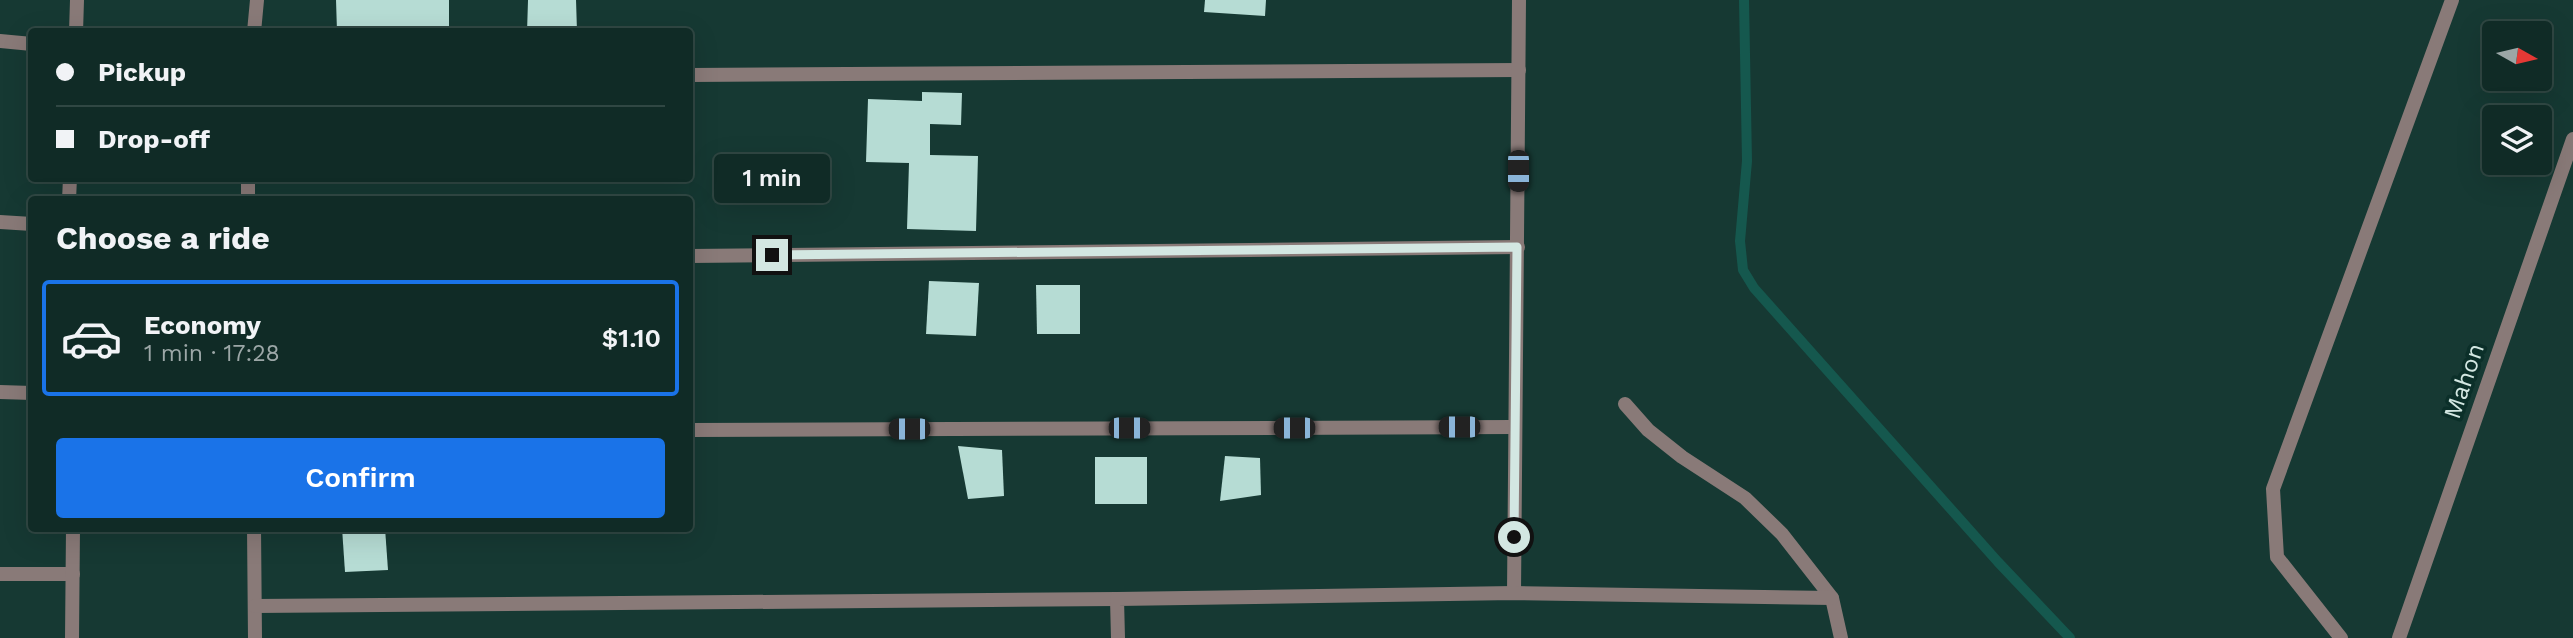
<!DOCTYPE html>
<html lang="en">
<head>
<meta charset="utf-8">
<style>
  body { margin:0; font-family:"Work Sans",sans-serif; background:#19332e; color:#f1f3f6; height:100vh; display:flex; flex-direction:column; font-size:26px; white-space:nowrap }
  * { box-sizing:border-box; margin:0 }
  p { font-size:23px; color:#9ca7a7 }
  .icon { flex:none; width:38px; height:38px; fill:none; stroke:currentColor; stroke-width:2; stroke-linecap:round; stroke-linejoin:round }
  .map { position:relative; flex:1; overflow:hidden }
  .panel { position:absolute; left:28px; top:196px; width:665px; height:336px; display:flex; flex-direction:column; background:#102b26; border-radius:7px; box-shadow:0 7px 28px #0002,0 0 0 2px #304743 }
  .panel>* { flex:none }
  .guide { position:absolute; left:28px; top:28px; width:665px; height:154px; border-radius:7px; box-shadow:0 7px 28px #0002,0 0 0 2px #304743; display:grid; align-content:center; height:154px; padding:0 28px; background:#102b26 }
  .needle { width:46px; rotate:98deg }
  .fabs { position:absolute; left:2482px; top:21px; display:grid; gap:14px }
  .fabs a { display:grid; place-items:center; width:70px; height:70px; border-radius:7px; background:#102b26; box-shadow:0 7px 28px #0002,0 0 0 2px #304743; font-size:35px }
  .end { position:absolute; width:32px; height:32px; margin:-16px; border:9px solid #d3e7e2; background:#111; box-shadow:0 0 0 4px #111 }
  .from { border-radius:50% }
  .bubble { position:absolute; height:49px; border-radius:7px; background:#102b26; box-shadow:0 7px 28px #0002,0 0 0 2px #304743; font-size:23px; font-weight:600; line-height:49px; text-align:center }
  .car { position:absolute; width:21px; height:42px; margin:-21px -10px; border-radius:9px; box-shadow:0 0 5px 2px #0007; background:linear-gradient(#222 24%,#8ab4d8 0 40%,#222 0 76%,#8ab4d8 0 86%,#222 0) }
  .guide b { display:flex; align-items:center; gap:24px; height:66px; font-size:26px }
  .guide b+b { border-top:2px solid #304743 }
  .guide i { width:18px; height:18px; background:#f1f3f6 }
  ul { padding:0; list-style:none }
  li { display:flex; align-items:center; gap:21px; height:116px; margin:0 14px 10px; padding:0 14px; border:4px solid transparent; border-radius:7px }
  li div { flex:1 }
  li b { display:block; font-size:26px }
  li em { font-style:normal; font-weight:600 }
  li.active { border-color:#1a73e8 }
  li>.icon { width:63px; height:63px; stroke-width:1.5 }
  h2 { padding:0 28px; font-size:32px; line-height:84px }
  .action { display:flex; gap:14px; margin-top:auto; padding:14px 28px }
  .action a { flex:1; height:80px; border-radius:7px; background:#1a73e8; color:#fff; font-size:28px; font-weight:600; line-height:80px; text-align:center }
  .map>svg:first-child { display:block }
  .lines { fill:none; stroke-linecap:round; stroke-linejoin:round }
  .stream { stroke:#15584e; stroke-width:10 }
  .building { fill:#b6dcd4 }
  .street { stroke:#897a78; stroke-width:14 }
  .route { stroke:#d3e7e2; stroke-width:9 }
  .labels { text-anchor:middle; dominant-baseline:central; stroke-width:7; stroke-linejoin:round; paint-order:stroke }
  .street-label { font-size:24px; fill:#d3e7e2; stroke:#0b2f29 }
</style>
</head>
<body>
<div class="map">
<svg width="2573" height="638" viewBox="0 0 2573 638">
  <rect width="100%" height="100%" fill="#163933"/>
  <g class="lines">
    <polyline class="stream" points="1744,0 1747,161 1740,241 1743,270 1754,288 1998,562 2070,638"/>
  </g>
  <g class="building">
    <polygon points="336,0 449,0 449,32 337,32"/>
    <polygon points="528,0 576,0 577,32 527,32"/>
    <polygon points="1205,0 1266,0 1265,16 1204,12"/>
    <polygon points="922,92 962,93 961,125 930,124 930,155 978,156 976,231 907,229 909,163 866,162 868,99 922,101"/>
    <polygon points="929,281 979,283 976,336 926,334"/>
    <polygon points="1036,285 1080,285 1080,334 1037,334"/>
    <polygon points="958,446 1002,450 1004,496 968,499"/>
    <polygon points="1225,456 1260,458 1261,495 1220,501"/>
    <rect x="1095" y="457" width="52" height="47"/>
    <polygon points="342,528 385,528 388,570 345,572"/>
  </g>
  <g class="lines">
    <g class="street">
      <polyline points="76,32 77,0"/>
      <polyline points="254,32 257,0"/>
      <polyline points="0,41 32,44"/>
      <polyline points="690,75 1519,70"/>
      <polyline points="69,200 70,178"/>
      <polyline points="248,200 248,178"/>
      <polyline points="0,222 32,224"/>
      <polyline points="690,256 1518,247"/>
      <polyline points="0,392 32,393"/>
      <polyline points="1625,404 1648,430 1682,457 1745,498 1782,534 1832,598 1841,638"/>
      <polyline points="690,430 1514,427"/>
      <polyline points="254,528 255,638"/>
      <polyline points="0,574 73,574"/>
      <polyline points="1514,593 1519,0"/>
      <polyline points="255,606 1117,599"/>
      <polyline points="72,638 73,528"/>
      <polyline points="1118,638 1117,599 1514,593 1832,598"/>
      <polyline points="2341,638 2277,557 2273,489 2452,0"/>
      <polyline points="2399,638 2573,139"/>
    </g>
  </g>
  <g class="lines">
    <polyline class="route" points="772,255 1517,247 1514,537"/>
  </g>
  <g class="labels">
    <g class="street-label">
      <text transform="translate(2464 381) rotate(-71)">Mahon</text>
    </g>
  </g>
</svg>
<div class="fabs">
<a><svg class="needle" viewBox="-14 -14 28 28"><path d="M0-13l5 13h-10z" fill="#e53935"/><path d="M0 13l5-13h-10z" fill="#9ca7a7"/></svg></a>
<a><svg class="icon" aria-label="layers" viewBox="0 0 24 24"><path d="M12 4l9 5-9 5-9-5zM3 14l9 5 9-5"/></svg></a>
</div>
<i class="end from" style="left:1514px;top:537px"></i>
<i class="end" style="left:772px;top:255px"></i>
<div class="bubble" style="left:714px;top:154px;width:116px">1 min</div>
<i class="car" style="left:1518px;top:171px;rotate:180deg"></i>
<i class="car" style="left:1459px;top:427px;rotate:270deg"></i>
<i class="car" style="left:1129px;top:428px;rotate:90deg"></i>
<i class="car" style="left:1294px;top:428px;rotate:270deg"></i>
<i class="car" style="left:909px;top:429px;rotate:270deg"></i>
<div class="guide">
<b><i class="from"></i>Pickup</b>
<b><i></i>Drop-off</b>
</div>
<section class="panel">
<h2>Choose a ride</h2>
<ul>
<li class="active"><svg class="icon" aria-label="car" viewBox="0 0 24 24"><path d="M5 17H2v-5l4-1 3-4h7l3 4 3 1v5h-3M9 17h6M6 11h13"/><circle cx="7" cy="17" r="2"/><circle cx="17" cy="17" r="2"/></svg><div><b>Economy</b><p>1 min · 17:28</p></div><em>$1.10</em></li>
</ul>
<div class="action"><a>Confirm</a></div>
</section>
</div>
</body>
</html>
